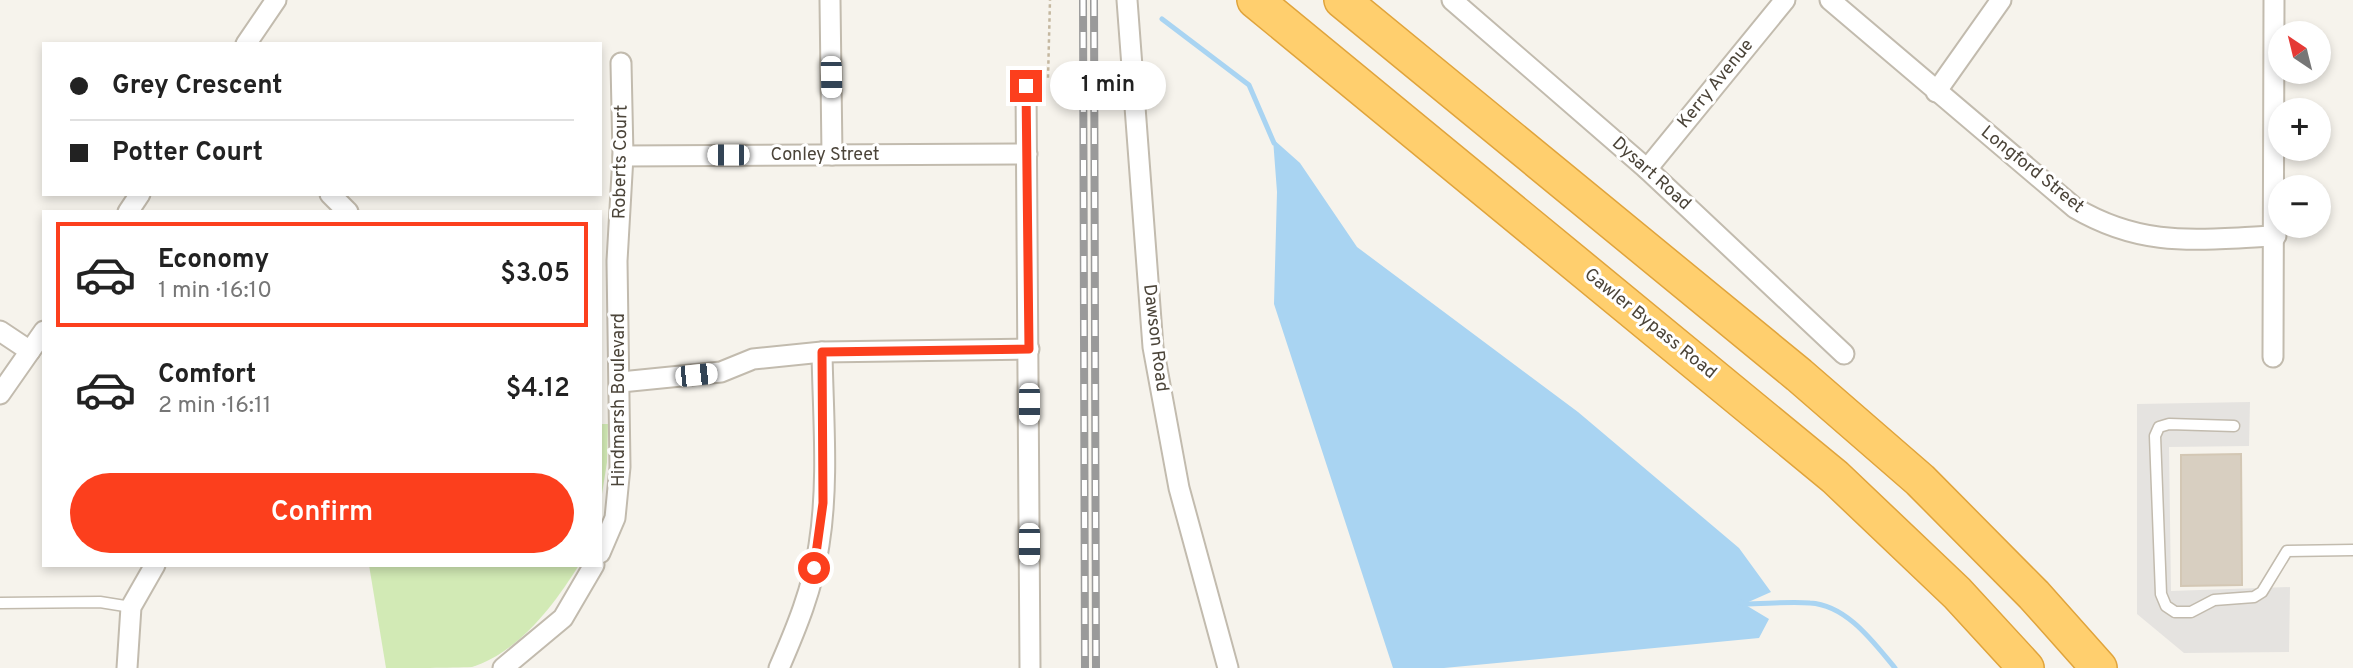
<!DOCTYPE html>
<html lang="en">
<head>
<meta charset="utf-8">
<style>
  body { margin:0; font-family:Overpass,sans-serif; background:#f6f6f6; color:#222; height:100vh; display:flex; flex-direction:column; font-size:26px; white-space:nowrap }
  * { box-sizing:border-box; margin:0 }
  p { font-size:23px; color:#767676 }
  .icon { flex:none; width:38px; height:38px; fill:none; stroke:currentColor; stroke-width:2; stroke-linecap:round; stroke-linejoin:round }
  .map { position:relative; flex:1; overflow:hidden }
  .sheet { position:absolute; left:42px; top:210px; width:560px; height:357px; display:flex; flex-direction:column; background:#fff; border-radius:0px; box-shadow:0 4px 10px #0003 }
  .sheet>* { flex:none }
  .top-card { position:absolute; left:42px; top:42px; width:560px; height:154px; border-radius:0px; box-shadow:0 4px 10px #0003; display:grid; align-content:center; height:154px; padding:0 28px; background:#fff }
  .needle { width:46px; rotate:325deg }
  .tools { position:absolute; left:2268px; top:21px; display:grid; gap:14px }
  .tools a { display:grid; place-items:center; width:63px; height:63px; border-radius:50%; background:#fff; box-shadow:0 4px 10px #0003; font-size:35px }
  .end { position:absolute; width:32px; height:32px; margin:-16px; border:9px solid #fc3f1d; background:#fff; box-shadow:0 0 0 4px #fff }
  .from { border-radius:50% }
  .bubble { position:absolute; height:49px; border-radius:24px; background:#fff; box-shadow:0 4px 10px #0003; font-size:23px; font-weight:600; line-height:49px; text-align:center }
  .car { position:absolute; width:21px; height:42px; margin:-21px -10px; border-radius:9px; box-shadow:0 0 5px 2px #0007; background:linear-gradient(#fff 24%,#345 0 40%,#fff 0 76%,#345 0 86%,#fff 0) }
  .top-card b { display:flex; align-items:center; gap:24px; height:66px; font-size:26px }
  .top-card b+b { border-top:2px solid #e0e0e0 }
  .top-card i { width:18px; height:18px; background:#222 }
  ul { padding:12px 0 0; list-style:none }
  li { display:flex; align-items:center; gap:21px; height:105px; margin:0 14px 10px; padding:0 14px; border:4px solid transparent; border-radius:0px }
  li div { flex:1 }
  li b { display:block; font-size:26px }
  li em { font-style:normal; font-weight:600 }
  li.on { border-color:#fc3f1d }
  li>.icon { width:63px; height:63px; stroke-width:1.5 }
  .button { display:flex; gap:14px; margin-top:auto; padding:14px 28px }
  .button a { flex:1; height:80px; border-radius:42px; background:#fc3f1d; color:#fff; font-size:28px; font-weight:600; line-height:80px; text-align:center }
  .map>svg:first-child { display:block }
  .green { fill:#d2eab5 }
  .parking { fill:#e5e3e0 }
  .water { fill:#a9d4f2 }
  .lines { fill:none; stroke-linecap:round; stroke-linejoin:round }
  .stream { stroke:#a9d4f2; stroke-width:5 }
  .building { fill:#d8cfc1; stroke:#d3c7b4; stroke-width:2 }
  .service-casing { stroke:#c2bbae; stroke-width:13 }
  .minor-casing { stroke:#c2bbae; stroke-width:23 }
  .motorway-casing { stroke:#e0a43c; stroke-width:38 }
  .path { stroke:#c4b79f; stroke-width:2.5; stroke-dasharray:3.5 3.5; stroke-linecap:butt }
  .service { stroke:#fff; stroke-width:10 }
  .minor { stroke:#fff; stroke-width:19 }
  .motorway { stroke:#ffcf6e; stroke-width:35 }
  .rail-casing { stroke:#9a9a9a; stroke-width:8 }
  .rail { stroke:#fff; stroke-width:5; stroke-dasharray:16; stroke-linecap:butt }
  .route { stroke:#fc3f1d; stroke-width:9 }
  .labels { text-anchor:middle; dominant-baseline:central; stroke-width:6; stroke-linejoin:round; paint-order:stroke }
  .street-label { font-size:18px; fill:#4b4439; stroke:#fff }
</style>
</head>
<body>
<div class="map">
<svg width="2353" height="668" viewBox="0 0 2353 668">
  <rect width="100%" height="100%" fill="#f6f3ec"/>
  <g class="green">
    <polygon points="600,424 608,424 607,462 600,507"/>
    <path d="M369 565H579C554 605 519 652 472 667 451 668 409 668 386 668Z"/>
  </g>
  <polygon class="parking" points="2250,402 2249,446 2169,447 2171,591 2290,587 2289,652 2184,653 2137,614 2137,404"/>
  <polygon class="water" points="1273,139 1300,163 1357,247 1578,412 1739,548 1771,592 1744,604 1769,619 1759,638 1444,668 1393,668 1274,304 1277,192"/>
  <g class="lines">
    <g class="stream">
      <polyline points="1162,19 1249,85 1274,143"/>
      <path d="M1740 602 1744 604C1765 604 1789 601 1810 603 1847 605 1874 643 1895 668"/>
    </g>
  </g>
  <polygon class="building" points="2241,454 2242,585 2181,586 2181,455"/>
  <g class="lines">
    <g class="service-casing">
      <g id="service">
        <polyline points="2234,426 2169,424 2159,427 2155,436 2161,594 2166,606 2175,612 2191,612 2214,600 2254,597 2262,592 2287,551 2353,550"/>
        <polyline points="0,603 100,602 131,607"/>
      </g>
    </g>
    <g class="minor-casing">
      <g id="minor">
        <polyline points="830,0 832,155"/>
        <polyline points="1127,0 1153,347 1179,488 1228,668"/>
        <polyline points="1452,0 1647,169 1844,354"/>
        <path d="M1830 0 2075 208C2145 249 2199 239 2276 236"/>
        <polyline points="246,44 276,0"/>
        <polyline points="1026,86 1030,668"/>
        <polyline points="1936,92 2001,0"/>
        <polyline points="623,156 1027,154"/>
        <polyline points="1647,169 1785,0"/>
        <polyline points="330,194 348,212"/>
        <polyline points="128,212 140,194"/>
        <polyline points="0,331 30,351"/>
        <polyline points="2273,357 2274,0"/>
        <polyline points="621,382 721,372 753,359 822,352 1029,349"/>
        <polyline points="0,394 44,331"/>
        <polyline points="600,553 615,518 620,467 617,261 623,156 621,63"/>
        <polyline points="127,668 131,607 155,565"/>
        <polyline points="503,668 563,618 594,565"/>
        <path d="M779 668C796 629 813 588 819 545 829 482 823 415 822 352"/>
      </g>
    </g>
    <g class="motorway-casing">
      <g id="motorway">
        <polyline points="1255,0 1835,477 1957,593 2026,668"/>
        <polyline points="1342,0 1799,375 1920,480 2034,595 2099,668"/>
      </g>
    </g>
    <polyline class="path" points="1042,81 1048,78 1050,0"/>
    <use href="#service" class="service"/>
    <use href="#minor" class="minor"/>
    <use href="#motorway" class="motorway"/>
    <g class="rail-casing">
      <g id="rail">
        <polyline points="1083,0 1085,668"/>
        <polyline points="1094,0 1096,668"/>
      </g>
    </g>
    <use href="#rail" class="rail"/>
  </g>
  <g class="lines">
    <polyline class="route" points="814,568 823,503 822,352 1029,349 1026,86"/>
  </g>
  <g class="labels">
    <g class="street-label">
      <text transform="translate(1716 84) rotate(-51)">Kerry Avenue</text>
      <text x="825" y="155">Conley Street</text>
      <text transform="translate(621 162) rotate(-89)">Roberts Court</text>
      <text transform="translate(2032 170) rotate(39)">Longford Street</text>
      <text transform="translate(1651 174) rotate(42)">Dysart Road</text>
      <text transform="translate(1650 324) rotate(39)">Gawler Bypass Road</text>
      <text transform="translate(1155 338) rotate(83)">Dawson Road</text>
      <text transform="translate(619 400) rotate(-90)">Hindmarsh Boulevard</text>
    </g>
  </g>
</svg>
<div class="tools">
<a><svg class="needle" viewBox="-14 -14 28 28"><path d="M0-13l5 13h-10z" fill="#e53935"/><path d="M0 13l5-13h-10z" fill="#767676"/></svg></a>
<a>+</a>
<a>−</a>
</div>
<i class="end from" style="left:814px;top:568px"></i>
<i class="end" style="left:1026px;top:86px"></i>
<div class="bubble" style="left:1050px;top:61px;width:116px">1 min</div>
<i class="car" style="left:831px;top:77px;rotate:179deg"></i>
<i class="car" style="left:728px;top:155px;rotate:270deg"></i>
<i class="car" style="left:696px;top:375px;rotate:84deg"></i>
<i class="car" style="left:1029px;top:404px;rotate:180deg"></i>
<i class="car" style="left:1029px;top:544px;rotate:180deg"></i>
<div class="top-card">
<b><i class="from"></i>Grey Crescent</b>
<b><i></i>Potter Court</b>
</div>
<section class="sheet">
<ul>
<li class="on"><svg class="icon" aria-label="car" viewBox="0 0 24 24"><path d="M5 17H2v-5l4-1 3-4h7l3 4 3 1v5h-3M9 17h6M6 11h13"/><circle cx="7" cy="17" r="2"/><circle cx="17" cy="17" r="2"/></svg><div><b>Economy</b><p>1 min · 16:10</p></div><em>$3.05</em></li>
<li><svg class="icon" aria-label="car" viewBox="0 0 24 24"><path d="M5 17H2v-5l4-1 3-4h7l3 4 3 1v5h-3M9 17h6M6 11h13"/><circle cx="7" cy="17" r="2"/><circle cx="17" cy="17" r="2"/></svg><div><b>Comfort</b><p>2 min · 16:11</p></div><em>$4.12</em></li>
</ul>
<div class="button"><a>Confirm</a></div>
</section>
</div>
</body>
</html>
